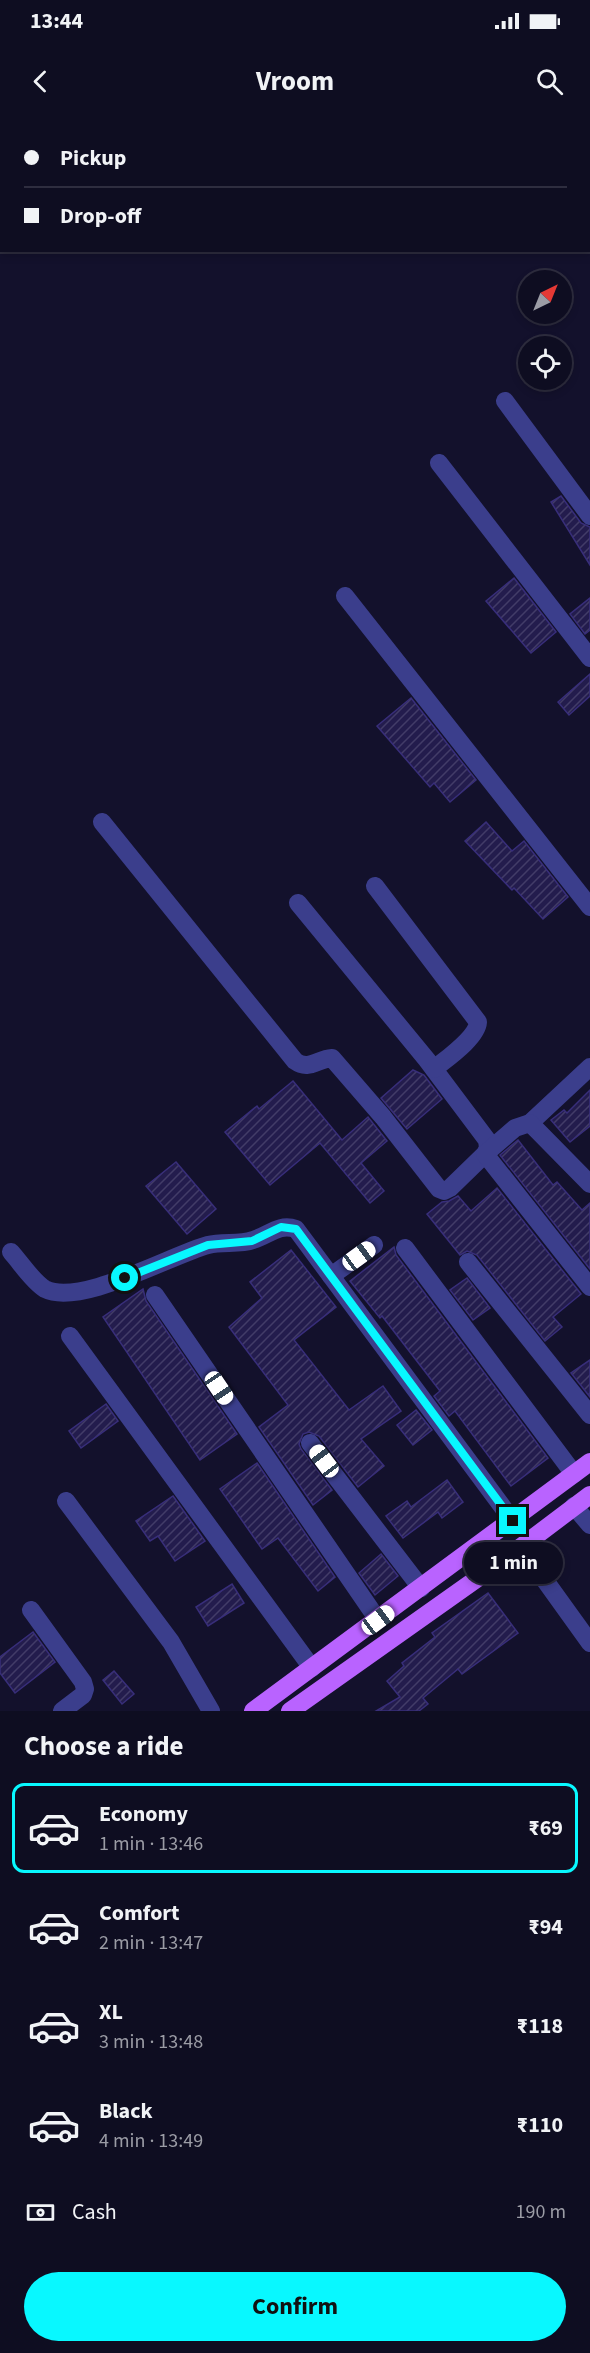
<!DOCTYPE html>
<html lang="en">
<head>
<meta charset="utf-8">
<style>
  body { margin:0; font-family:"Source Sans 3",sans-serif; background:#1c1b2e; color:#f1f3f6; height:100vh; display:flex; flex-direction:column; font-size:22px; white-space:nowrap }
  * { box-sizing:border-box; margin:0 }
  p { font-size:20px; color:#9b9ca5 }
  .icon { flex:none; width:33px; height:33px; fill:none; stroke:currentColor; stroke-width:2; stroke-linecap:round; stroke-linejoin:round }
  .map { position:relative; height:1591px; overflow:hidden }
  .side { display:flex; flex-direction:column; background:#0e0d21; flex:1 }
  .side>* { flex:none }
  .hud { position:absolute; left:0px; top:0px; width:591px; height:132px; box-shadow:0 3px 9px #0003,0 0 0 2px #2e2d3f; display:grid; align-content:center; height:132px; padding:0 24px; background:#0e0d21 }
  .needle { width:39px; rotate:43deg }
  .tools { position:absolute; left:518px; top:150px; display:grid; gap:12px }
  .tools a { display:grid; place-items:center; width:54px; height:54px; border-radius:50%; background:#0e0d21; box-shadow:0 3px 9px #0003,0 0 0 2px #2e2d3f; font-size:30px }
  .end { position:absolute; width:27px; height:27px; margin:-14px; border:8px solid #08f8ff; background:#111; box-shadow:0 0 0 3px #111 }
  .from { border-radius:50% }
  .bubble { position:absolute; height:42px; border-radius:21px; background:#0e0d21; box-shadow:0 3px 9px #0003,0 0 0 2px #2e2d3f; font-size:20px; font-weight:700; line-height:42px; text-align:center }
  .car { position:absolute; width:18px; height:36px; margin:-18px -9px; border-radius:8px; box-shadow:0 0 4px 2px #0007; background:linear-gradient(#fff 24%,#345 0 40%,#fff 0 76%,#345 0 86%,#fff 0) }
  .hud b { display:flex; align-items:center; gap:21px; height:57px; font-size:22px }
  .hud b+b { border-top:2px solid #2e2d3f }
  .hud i { width:15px; height:15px; background:#f1f3f6 }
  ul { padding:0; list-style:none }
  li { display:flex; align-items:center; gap:18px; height:90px; margin:0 12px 9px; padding:0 12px; border:3px solid transparent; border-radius:12px }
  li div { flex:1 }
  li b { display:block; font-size:22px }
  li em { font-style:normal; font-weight:700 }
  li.selected { border-color:#08f8ff }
  li>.icon { width:54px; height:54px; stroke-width:1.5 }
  h2 { padding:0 24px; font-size:27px; line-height:72px }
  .pay { display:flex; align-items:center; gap:15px; height:66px; padding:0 24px; font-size:22px }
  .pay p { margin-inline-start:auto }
  .primary-button { display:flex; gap:12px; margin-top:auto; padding:12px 24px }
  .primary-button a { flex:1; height:69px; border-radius:36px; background:#08f8ff; color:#111; font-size:24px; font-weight:700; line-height:69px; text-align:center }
  .status { display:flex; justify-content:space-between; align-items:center; height:42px; padding:0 30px; background:#0e0d21; direction:ltr }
  .status svg { height:16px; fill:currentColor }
  header { display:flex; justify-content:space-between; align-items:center; height:78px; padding:0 24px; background:#0e0d21; font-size:27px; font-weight:700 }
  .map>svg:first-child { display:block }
  .building { fill:url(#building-hatch); stroke:#382e7a; stroke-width:1.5 }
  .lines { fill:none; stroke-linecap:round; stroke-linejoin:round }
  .minor { stroke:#3b3e8c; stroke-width:18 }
  .major { stroke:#b963ff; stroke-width:18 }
  .route { stroke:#08f8ff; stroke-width:8 }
</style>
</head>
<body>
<div class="status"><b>13:44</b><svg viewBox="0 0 49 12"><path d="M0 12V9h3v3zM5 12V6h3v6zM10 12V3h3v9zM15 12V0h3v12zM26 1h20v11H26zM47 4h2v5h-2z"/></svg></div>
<header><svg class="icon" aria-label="back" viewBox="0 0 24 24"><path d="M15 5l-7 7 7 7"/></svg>Vroom<svg class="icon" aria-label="search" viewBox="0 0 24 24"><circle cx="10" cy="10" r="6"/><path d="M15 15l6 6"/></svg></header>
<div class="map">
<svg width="590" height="1591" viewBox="0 0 590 1591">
  <defs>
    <pattern id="building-hatch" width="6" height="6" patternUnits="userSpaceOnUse" patternTransform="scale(1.5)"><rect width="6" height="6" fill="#231c4d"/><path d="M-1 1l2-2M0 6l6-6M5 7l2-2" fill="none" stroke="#423c68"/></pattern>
  </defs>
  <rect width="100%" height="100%" fill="#13112c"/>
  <g class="building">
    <polygon points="561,376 581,403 590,407 590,445 551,382"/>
    <polygon points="514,458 556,512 531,533 486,481"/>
    <polygon points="590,478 590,510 585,514 570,494"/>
    <polygon points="590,554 590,576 569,595 558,582"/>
    <polygon points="411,578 476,660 450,682 434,663 430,667 377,606"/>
    <polygon points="486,702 512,731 524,721 568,777 543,799 514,768 512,770 465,721"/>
    <polygon points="413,950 424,955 442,979 407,1009 381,978"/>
    <polygon points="293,961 342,1020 368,997 387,1021 361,1043 384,1071 370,1083 320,1023 270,1065 225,1012 257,986 259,989"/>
    <polygon points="590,970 590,1006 570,1022 551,1000 564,990 567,993"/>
    <polygon points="518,1020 553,1065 557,1062 582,1090 590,1083 590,1149 500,1035"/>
    <polygon points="176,1042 216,1089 187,1114 146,1066"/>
    <polygon points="497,1068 581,1174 553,1197 562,1207 545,1221 477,1135 467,1131 460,1135 427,1094 442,1082 449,1081 458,1076 471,1091"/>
    <polygon points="394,1127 396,1135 548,1338 511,1366 455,1291 449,1296 434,1276 440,1271 382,1196 380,1198 350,1161"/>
    <polygon points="291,1130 336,1187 294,1220 349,1290 383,1266 401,1291 361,1319 384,1346 358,1367 319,1316 309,1312 303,1314 299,1324 301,1329 332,1370 313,1385 259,1307 288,1285 229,1207 262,1178 250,1162"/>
    <polygon points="467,1158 490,1188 473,1200 450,1170"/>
    <polygon points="143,1169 146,1181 237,1314 200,1340 103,1197"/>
    <polygon points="590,1240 590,1277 571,1253"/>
    <polygon points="106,1284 118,1301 81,1328 69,1311"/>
    <polygon points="416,1290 432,1310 413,1325 397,1305"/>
    <polygon points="257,1343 335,1457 318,1471 278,1418 262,1429 220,1369"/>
    <polygon points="447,1360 463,1382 442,1398 438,1392 403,1418 386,1396 407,1381 411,1387"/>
    <polygon points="173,1376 205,1421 175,1441 158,1416 150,1421 136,1401"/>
    <polygon points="381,1434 398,1456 375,1475 359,1453"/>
    <polygon points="232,1464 244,1483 208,1506 196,1487"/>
    <polygon points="488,1473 518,1513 462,1554 458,1549 423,1578 428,1584 419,1591 376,1591 400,1577 387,1561 404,1546 402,1543 435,1517 432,1513"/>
    <polygon points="33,1512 55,1542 15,1573 0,1553 0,1537"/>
    <polygon points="114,1551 134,1574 122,1584 103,1560"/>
  </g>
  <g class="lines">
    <g class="minor">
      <polyline points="505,281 590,396"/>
      <polyline points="439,343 590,538"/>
      <polyline points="345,476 590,787"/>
      <path d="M102 702 295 941C309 951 317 939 332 938L383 997 439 1069 444 1071 450 1068 485 1034 488 1028 487 1020 427 940 298 783"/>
      <path d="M375 766 478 902C477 918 446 939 434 949"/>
      <polyline points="530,1003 590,947"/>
      <polyline points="590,1064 530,1003 515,1008 485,1034 590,1167"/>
      <polyline points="405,1128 574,1354"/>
      <path d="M11 1132C21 1143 32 1161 45 1169 80 1187 171 1135 208 1125 222 1121 239 1125 253 1120 269 1115 279 1103 296 1109L513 1401"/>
      <polyline points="468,1142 590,1295"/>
      <polyline points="331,1156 374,1125"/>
      <polyline points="155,1175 378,1500"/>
      <polyline points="70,1216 312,1548"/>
      <polyline points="310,1323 421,1468"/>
      <polyline points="66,1381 171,1522 211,1591"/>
      <polyline points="574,1386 590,1405"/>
      <polyline points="521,1427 590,1523"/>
      <polyline points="31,1490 83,1562 85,1569 83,1575 62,1591"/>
    </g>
    <g class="major">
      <polyline points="253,1591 590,1342"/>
      <polyline points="290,1591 509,1436 590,1375"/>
    </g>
  </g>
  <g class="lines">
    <polyline class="route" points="125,1158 208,1125 252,1121 281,1107 296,1109 513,1401"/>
  </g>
</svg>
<div class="tools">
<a><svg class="needle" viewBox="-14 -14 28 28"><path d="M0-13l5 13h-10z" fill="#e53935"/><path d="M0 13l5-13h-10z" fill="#9b9ca5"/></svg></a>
<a><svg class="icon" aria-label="locate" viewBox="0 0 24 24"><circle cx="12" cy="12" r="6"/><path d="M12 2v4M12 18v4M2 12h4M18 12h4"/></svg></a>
</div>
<i class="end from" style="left:125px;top:1158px"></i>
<i class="end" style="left:513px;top:1401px"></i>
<div class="bubble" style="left:464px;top:1422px;width:99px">1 min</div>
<i class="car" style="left:359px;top:1136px;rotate:54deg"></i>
<i class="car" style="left:219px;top:1268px;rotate:146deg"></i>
<i class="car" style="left:324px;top:1341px;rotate:323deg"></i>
<i class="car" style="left:378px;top:1500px;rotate:53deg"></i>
<div class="hud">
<b><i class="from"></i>Pickup</b>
<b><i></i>Drop-off</b>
</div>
</div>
<section class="side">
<h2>Choose a ride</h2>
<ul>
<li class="selected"><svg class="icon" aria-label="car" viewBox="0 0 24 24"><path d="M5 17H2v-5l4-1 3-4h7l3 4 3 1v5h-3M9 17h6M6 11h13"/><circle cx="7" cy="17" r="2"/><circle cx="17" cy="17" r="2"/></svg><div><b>Economy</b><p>1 min · 13:46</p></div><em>₹69</em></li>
<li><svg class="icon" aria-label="car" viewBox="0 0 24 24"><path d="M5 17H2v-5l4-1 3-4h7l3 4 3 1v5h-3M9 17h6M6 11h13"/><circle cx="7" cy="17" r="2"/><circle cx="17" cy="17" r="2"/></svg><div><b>Comfort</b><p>2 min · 13:47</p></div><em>₹94</em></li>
<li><svg class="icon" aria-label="car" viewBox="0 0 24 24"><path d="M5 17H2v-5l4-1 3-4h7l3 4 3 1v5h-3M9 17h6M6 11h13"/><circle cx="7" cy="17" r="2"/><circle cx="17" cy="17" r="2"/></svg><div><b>XL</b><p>3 min · 13:48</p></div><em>₹118</em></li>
<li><svg class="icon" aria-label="car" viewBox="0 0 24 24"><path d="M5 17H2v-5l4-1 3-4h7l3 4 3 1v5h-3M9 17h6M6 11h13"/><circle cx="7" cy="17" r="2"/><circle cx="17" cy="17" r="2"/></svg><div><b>Black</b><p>4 min · 13:49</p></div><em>₹110</em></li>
</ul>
<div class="pay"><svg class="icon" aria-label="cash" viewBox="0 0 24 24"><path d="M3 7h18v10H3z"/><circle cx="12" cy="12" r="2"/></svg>Cash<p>190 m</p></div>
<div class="primary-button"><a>Confirm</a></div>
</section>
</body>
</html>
